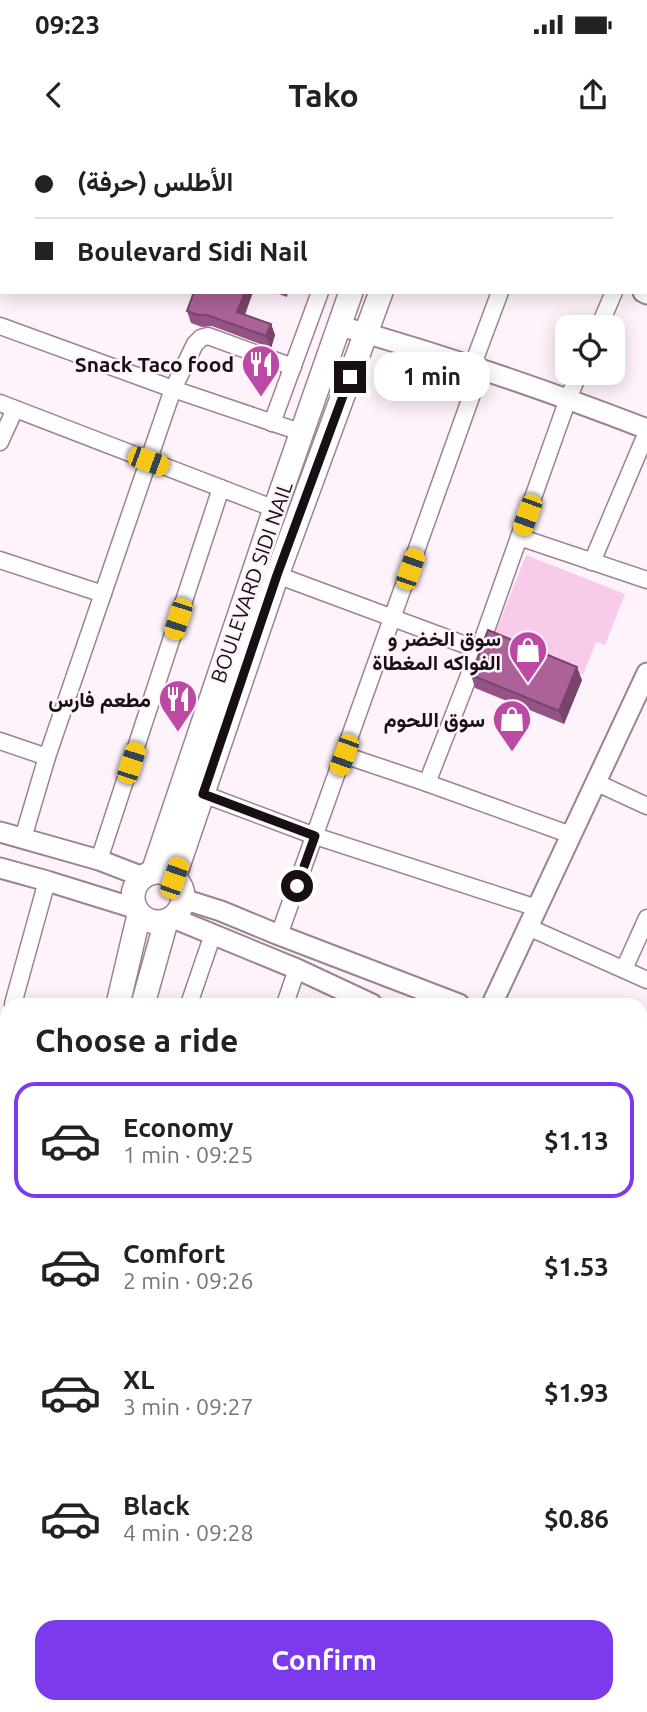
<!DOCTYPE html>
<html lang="en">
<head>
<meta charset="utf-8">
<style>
  body { margin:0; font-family:Ubuntu,Vazirmatn,sans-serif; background:#f6f6f6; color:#222; height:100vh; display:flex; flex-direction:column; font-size:26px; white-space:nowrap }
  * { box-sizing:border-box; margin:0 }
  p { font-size:23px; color:#767676 }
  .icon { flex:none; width:38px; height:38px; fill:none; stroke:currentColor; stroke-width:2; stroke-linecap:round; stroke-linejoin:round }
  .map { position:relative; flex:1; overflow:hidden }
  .panel { position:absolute; left:0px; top:858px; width:648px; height:716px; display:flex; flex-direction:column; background:#fff; border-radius:21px 21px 0 0; box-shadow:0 4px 18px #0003 }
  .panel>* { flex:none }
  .guide { position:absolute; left:0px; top:0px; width:648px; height:154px; box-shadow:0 4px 18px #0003; display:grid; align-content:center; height:154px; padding:0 35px; background:#fff }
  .tools { position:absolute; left:555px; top:175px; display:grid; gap:14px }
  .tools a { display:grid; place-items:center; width:70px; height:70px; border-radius:14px; background:#fff; box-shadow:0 4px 18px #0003; font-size:35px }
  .end { position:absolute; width:32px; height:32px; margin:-16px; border:9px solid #180f16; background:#fff; box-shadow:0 0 0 4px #fff }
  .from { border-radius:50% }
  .bubble { position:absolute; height:49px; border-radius:21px; background:#fff; box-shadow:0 4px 18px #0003; font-size:23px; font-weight:600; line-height:49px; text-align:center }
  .car { position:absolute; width:21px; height:42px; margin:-21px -10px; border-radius:9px; box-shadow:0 0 5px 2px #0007; background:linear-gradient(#f5c518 24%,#345 0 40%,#f5c518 0 76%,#345 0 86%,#f5c518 0) }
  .guide b { display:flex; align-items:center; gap:24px; height:66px; font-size:26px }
  .guide b+b { border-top:2px solid #e0e0e0 }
  .guide i { width:18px; height:18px; background:#222 }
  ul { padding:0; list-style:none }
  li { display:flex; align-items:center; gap:21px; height:116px; margin:0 14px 10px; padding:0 21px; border:4px solid transparent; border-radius:21px }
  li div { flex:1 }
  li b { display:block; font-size:26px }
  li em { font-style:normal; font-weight:600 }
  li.on { border-color:#7c3aed }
  li>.icon { width:63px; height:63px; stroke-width:1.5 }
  h2 { padding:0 35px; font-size:32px; line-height:84px }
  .action { display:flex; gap:14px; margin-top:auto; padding:14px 35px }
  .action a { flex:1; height:80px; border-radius:21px; background:#7c3aed; color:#fff; font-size:28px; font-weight:600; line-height:80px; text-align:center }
  .status { display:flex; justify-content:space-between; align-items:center; height:49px; padding:0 35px; background:#fff; direction:ltr }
  .status svg { height:19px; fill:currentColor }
  header { display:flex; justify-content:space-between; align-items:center; height:91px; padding:0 35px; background:#fff; font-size:32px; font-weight:600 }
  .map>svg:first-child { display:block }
  .green { fill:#f8cbeb }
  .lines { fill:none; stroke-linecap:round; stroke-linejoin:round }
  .minor-casing { stroke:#9c8294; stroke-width:19 }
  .tertiary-casing { stroke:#9c8294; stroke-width:23 }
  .secondary-casing { stroke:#9c8294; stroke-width:26 }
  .minor { stroke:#fff; stroke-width:16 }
  .tertiary { stroke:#fff; stroke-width:19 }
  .secondary { stroke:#fff; stroke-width:23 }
  .wall { fill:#945384 }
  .shaded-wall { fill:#78446b }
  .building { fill:#ac6199; stroke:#78446b; stroke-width:2 }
  .route { stroke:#180f16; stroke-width:9 }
  .labels { text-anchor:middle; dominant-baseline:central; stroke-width:5; stroke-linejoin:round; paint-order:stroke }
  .poi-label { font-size:21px; font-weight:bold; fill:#180f16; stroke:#fff3fb; text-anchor:end }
  .street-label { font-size:21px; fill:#180f16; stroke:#fff3fb }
</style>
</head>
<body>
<div class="status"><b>09:23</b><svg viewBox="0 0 49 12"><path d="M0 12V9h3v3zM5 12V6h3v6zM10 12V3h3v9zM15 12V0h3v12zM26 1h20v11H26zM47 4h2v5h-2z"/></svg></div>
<header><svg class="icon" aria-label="back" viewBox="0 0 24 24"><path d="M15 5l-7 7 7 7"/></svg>Tako<svg class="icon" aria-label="share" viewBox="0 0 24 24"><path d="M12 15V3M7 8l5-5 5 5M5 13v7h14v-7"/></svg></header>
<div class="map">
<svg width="647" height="1572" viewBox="0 0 647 1572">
  <rect width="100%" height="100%" fill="#fff3fb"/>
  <polygon class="green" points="526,415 625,454 605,505 596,502 583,535 493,499"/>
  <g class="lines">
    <g class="minor-casing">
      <g id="minor">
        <polyline points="0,186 173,249 303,293"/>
        <polyline points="599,187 614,152"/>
        <polyline points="472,227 500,152"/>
        <polyline points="0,263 275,369"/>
        <polyline points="272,283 320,152"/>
        <polyline points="0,302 15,269"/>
        <polyline points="519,397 647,440"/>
        <polyline points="0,420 103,454"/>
        <polyline points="592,422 647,292"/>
        <polyline points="277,435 479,510"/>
        <polyline points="0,601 47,617"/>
        <polyline points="344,615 427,643"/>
        <polyline points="595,642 647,666"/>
        <polyline points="203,654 315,696 537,768"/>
        <polyline points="571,695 427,643 479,510 568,259 579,233"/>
        <polyline points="23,698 47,617 173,249 195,204 201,198 208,196 293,227"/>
        <polyline points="99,720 221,348"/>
        <polyline points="528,787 647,840"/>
        <polyline points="279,795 481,229"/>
        <polyline points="624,829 647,778"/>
        <polyline points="13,864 47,741"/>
        <polyline points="189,864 213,794"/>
        <polyline points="285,864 297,829"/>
        <polyline points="0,910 7,885"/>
        <polyline points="0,983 7,985"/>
        <polyline points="0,1087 7,1089"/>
        <polyline points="640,1208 647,1210"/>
        <polyline points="640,1284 647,1286"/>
        <polyline points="640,1483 647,1465"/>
        <polyline points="0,1558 7,1560"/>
        <polyline points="24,1566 41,1572"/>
        <polyline points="69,1572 71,1566"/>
        <polyline points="181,1572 183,1566"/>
        <polyline points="268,1572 270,1566"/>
        <polyline points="371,1572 373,1566"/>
        <polyline points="609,1572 611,1566"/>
      </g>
    </g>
    <g class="tertiary-casing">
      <g id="tertiary">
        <polyline points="646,125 647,125"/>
        <polyline points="643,152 647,154"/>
        <path d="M340 186C444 215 546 250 647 289"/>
        <polyline points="0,692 99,720 143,737"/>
        <polyline points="0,728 47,741 134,768"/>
        <polyline points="183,759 221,771 279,795 459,864"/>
        <polyline points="173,778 297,829 372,864"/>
        <polyline points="492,864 647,533"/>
        <polyline points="640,942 647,945"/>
        <polyline points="640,1010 647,1013"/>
        <polyline points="0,1390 7,1392"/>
        <polyline points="0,1407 7,1409"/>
        <polyline points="504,1566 524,1572"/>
        <polyline points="580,1566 598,1572"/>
      </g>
    </g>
    <g class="secondary-casing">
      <g id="secondary">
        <polyline points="401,2 402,0"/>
        <polyline points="437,2 437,0"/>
        <circle cx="158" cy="757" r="25"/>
        <polyline points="153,732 275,369 351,152"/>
        <polyline points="174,738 277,435 381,152"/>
        <polyline points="118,864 139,775"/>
        <polyline points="143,864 166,782"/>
        <polyline points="0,1189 7,1188"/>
        <polyline points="0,1270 7,1271"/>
        <polyline points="0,1353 7,1332"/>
      </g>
    </g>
    <use href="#minor" class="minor"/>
    <use href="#tertiary" class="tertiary"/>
    <use href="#secondary" class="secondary"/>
  </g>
  <g class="wall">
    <polygon points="253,152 245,175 271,184 275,195 271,208 212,186 202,187 191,183 187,171"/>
    <polygon points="273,152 288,152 287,157"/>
    <polygon points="471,535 582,540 564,584 475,548"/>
    <polygon points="0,1197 7,1199 7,1241 0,1238"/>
  </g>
  <g class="shaded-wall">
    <polygon points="334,0 344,0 343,2 334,2"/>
    <polygon points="245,152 253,152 241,184 237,172"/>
    <polygon points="271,184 275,195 271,208 266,196"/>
    <polygon points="577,527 582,540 564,584 559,571"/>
    <polygon points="7,1504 7,1518 0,1536 0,1523"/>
  </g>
  <g class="building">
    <polygon points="318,0 334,0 334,2 317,2"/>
    <polygon points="194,152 245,152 237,172 271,184 266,196 207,175 198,175 187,171"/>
    <polygon points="488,490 577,527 559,571 471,535"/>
    <polygon points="0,1197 7,1199 7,1235 0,1232"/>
    <polygon points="0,1500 7,1502 0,1523"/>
  </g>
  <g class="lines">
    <polyline class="route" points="297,746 315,696 203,654 277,435 350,237"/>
  </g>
  <defs>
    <g id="restaurant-pin" transform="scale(2.0125)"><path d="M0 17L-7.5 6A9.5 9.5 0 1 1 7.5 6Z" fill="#bc49a3" stroke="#fff3fb"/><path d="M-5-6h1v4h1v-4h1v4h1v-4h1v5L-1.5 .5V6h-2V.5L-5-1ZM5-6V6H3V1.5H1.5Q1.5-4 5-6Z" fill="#fff"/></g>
    <g id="shop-pin" transform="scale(2.0125)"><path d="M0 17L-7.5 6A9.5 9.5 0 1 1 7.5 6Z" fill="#bc49a3" stroke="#fff3fb"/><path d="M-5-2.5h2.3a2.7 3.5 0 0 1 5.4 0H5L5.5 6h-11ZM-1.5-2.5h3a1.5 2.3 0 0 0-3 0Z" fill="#fff"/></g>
  </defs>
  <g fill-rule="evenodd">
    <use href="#restaurant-pin" x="261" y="224"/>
    <use href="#shop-pin" x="528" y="510"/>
    <use href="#restaurant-pin" x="178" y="559"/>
    <use href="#shop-pin" x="512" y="579"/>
  </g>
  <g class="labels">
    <g class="poi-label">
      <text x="234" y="224">Snack Taco food</text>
      <text x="501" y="498">سوق الخضر و<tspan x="501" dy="24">الفواكه المغطاة</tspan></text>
      <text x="151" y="559">مطعم فارس</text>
      <text x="485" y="579">سوق اللحوم</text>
    </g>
    <g class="street-label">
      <text transform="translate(251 442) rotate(-71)">BOULEVARD SIDI NAIL</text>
    </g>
  </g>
</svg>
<div class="tools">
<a><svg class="icon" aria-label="locate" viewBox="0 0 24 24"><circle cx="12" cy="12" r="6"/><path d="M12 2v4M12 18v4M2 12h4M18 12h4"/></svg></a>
</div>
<i class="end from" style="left:297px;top:746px"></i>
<i class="end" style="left:350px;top:237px"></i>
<div class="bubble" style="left:374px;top:212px;width:116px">1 min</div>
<i class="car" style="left:148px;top:321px;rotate:110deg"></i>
<i class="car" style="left:527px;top:375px;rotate:200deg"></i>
<i class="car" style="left:410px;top:429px;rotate:19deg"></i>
<i class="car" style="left:178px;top:479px;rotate:198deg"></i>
<i class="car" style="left:344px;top:615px;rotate:200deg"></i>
<i class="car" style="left:131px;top:623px;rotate:18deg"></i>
<i class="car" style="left:174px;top:738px;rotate:19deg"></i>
<div class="guide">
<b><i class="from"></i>الأطلس (حرفة)</b>
<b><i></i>Boulevard Sidi Nail</b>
</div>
<section class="panel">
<h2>Choose a ride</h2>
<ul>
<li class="on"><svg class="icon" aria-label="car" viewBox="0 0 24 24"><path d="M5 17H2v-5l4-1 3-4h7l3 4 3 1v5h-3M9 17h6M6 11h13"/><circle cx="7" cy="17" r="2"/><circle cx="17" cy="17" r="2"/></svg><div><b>Economy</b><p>1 min · 09:25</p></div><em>$1.13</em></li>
<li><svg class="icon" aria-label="car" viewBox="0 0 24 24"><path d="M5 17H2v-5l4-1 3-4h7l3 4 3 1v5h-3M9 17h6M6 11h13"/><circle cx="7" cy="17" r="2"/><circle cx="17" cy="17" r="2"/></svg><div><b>Comfort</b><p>2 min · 09:26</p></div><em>$1.53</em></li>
<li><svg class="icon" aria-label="car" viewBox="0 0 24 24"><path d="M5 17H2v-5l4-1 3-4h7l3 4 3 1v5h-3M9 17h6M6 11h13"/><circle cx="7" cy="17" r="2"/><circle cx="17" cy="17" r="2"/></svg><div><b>XL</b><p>3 min · 09:27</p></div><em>$1.93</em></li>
<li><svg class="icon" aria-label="car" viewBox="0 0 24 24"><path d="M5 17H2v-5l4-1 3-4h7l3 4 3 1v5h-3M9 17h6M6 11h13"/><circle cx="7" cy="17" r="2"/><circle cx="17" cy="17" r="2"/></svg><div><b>Black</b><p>4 min · 09:28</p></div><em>$0.86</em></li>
</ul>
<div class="action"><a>Confirm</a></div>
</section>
</div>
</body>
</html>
